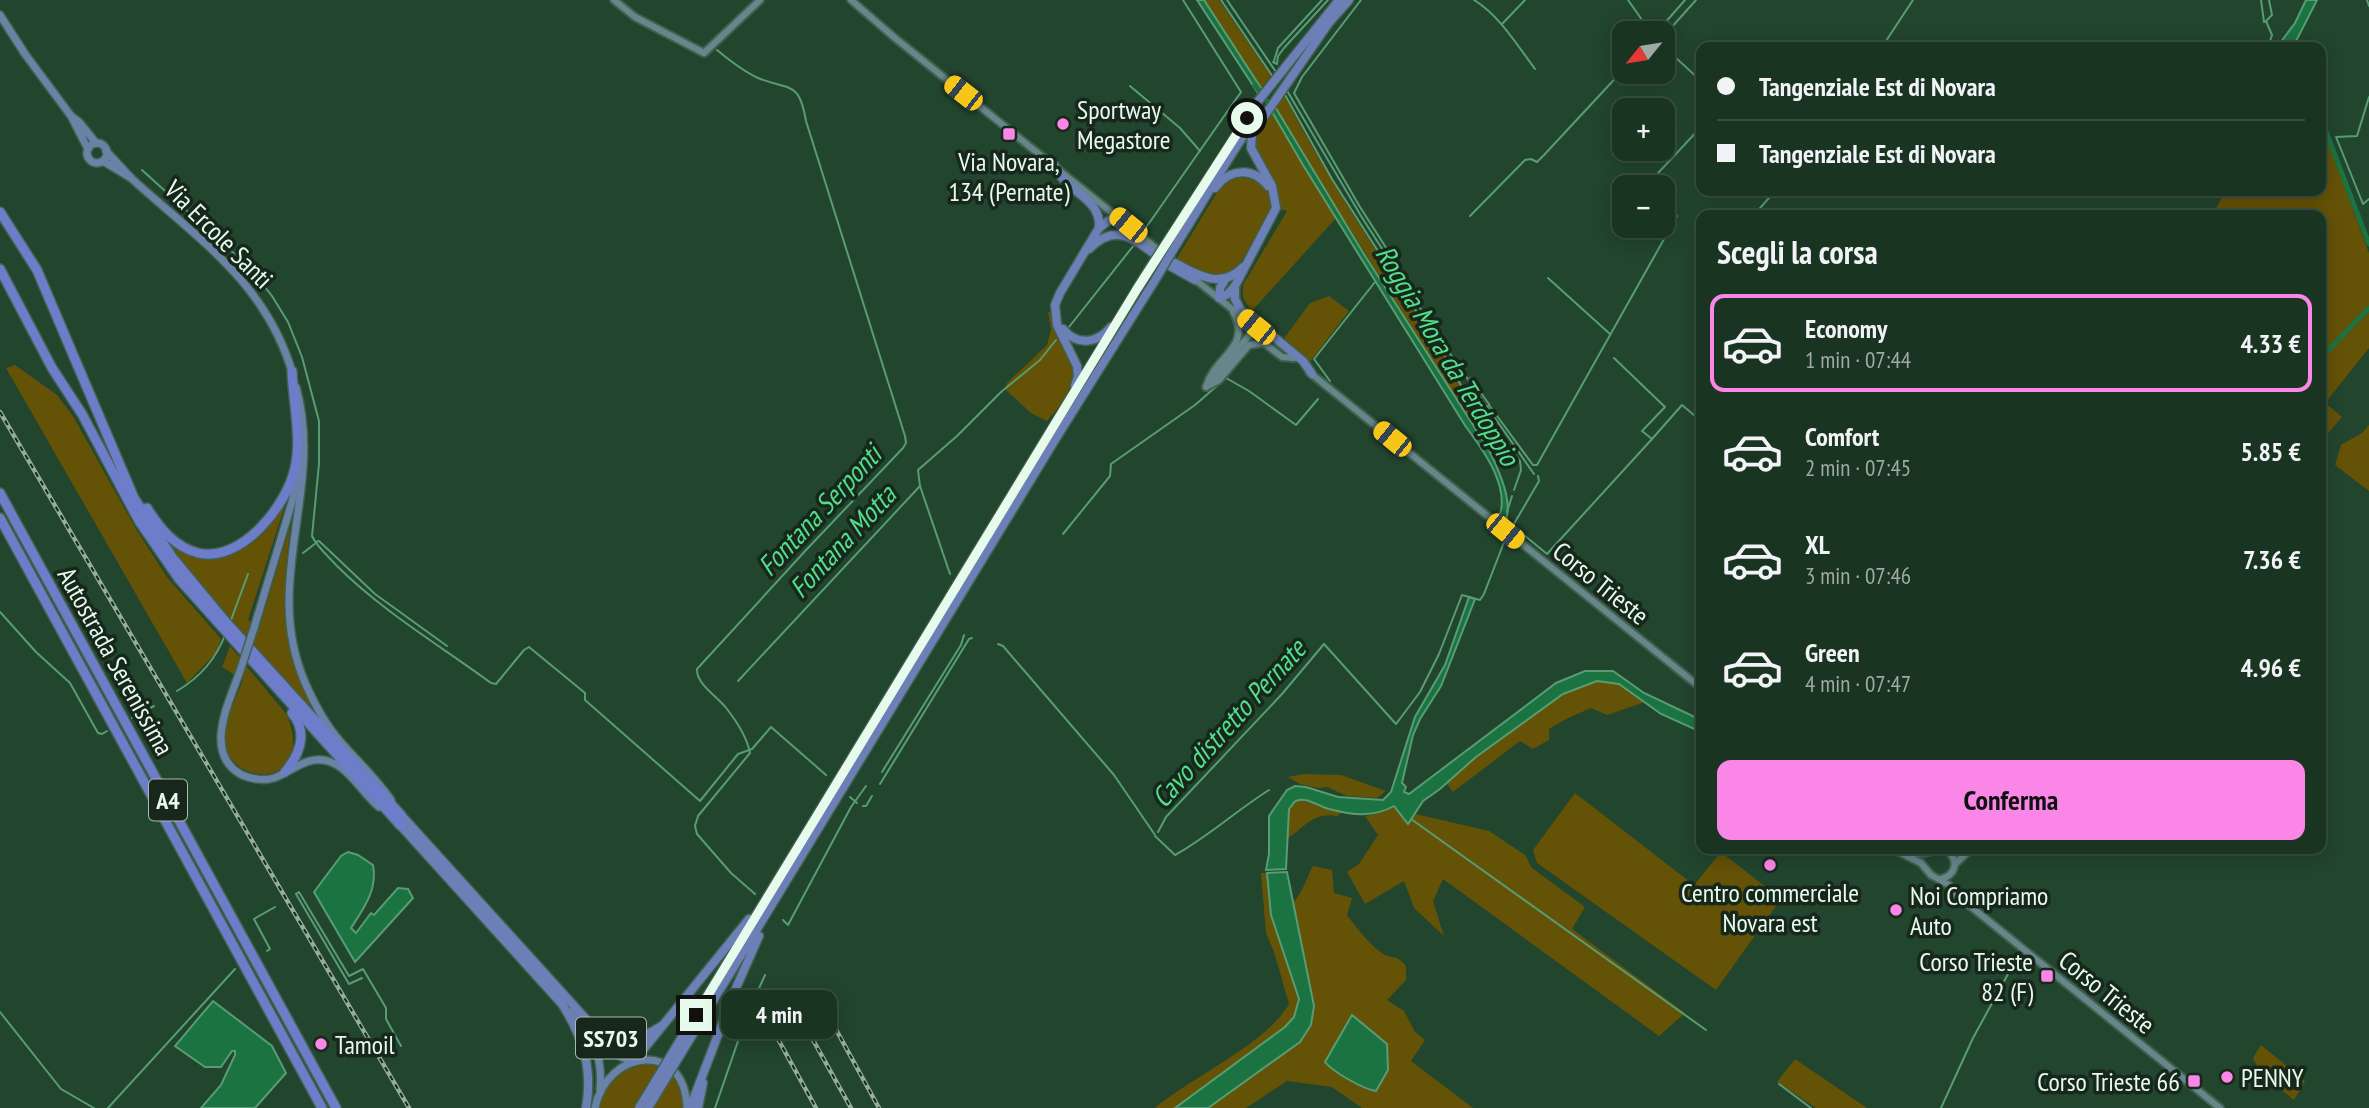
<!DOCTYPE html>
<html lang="it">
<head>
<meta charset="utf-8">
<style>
  body { margin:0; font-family:"PT Sans Narrow",sans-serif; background:#233c2a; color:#f1f3f6; height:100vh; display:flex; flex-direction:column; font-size:26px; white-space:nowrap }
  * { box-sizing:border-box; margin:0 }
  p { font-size:23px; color:#9faaa5 }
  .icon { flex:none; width:38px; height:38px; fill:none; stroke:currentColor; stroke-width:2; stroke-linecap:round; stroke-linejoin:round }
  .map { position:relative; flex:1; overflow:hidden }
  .sheet { position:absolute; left:1696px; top:210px; width:630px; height:644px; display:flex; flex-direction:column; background:#1a3422; border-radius:14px; box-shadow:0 4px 18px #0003,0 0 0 2px #384f40 }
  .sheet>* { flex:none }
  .guide { position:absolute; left:1696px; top:42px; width:630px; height:154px; border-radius:14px; box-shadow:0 4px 18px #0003,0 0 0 2px #384f40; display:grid; align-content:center; height:154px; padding:0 21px; background:#1a3422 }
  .needle { width:46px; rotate:240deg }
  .fabs { position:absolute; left:1612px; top:21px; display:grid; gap:14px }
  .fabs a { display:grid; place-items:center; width:63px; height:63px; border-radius:14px; background:#1a3422; box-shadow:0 4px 18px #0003,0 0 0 2px #384f40; font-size:35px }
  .end { position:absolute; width:32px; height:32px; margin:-16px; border:9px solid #e7fbec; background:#111; box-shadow:0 0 0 4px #111 }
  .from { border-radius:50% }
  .bubble { position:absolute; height:49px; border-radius:14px; background:#1a3422; box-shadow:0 4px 18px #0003,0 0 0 2px #384f40; font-size:23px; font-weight:700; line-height:49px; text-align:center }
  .car { position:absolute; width:21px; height:42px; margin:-21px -10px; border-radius:9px; box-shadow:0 0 5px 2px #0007; background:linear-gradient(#f5c518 24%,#345 0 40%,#f5c518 0 76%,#345 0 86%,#f5c518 0) }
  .guide b { display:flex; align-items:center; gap:24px; height:66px; font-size:26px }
  .guide b+b { border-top:2px solid #384f40 }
  .guide i { width:18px; height:18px; background:#f1f3f6 }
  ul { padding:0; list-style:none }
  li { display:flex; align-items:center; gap:21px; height:98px; margin:0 14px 10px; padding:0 7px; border:4px solid transparent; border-radius:14px }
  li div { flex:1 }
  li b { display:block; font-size:26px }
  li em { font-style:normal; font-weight:700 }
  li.selected { border-color:#fa87e7 }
  li>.icon { width:63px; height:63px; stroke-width:1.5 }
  h2 { padding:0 21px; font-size:32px; line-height:84px }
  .primary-button { display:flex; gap:14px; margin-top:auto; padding:14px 21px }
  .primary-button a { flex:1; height:80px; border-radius:14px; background:#fa87e7; color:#111; font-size:28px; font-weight:700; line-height:80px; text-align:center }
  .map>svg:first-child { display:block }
  .green { fill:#645207 }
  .water { fill:#1a7341; stroke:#589c74; stroke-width:2 }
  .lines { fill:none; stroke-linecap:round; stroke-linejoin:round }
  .stream { stroke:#589c74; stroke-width:2 }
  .canal { stroke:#1a7341; stroke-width:5 }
  .secondary-casing { stroke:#40614d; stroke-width:10 }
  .primary-casing { stroke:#40614d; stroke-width:10 }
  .trunk-casing { stroke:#40614d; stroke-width:11 }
  .motorway-casing { stroke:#40614d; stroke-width:12 }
  .secondary { stroke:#67868b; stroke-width:6 }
  .primary { stroke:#6a82a5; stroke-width:7 }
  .trunk { stroke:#6c80b7; stroke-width:8 }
  .motorway { stroke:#6d7dc9; stroke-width:9 }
  .rail-casing { stroke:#94ae9c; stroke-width:4.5 }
  .rail { stroke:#18271c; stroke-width:2; stroke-dasharray:5; stroke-linecap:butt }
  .primary-bridge-casing { stroke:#40614d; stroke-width:10; stroke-linecap:butt }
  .trunk-bridge-casing { stroke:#40614d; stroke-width:11; stroke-linecap:butt }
  .primary-bridge { stroke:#6a82a5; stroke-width:7 }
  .trunk-bridge { stroke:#6c80b7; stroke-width:8 }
  .route { stroke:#e7fbec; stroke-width:9 }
  .poi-dot { fill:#fa87e7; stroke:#18271c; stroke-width:2.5 }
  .labels { text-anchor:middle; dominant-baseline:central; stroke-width:7; stroke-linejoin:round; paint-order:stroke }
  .shield { fill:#18271c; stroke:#a9bbae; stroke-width:2 }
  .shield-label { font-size:24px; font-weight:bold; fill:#e7fbec }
  .poi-label { font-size:26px; fill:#e7fbec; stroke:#18271c; text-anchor:start }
  .street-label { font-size:26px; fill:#e7fbec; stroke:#18271c }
  .water-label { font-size:28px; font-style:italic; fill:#51df8b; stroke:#18271c }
</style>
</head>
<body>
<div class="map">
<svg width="2369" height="1108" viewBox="0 0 2369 1108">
  <rect width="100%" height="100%" fill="#22452e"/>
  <g class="green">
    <polygon points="1204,0 1219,0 1271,76 1261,88"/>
    <path d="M1283 93C1324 172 1373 247 1422 321 1444 356 1463 391 1488 424L1478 433 1278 114 1274 105Z"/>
    <path d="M1271 110 1336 218 1251 312 1243 297V285L1287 211 1280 209C1281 181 1249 156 1256 134 1258 126 1266 117 1271 110Z"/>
    <polygon points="2321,123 2369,253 2369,348 2325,403 2342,417 2326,436 2321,452 2320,215 2213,215 2225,191 2320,191"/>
    <path d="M1243 177C1259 179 1276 192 1270 211 1268 221 1259 231 1254 240 1246 252 1238 274 1222 276 1205 278 1191 267 1177 258L1219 189 1234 178Z"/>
    <polygon points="1329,296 1349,311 1309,363 1285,342 1285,337 1310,303"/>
    <path d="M1048 312 1051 313C1056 334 1065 340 1072 358 1081 381 1062 404 1047 421L1031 413 1005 389 1007 383 1047 345 1051 330Z"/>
    <polygon points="15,365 57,395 73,416 136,529 167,577 221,639 216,653 187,683 6,368"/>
    <polygon points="2369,425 2369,491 2335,465 2341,445 2362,433"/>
    <path d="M290 490 248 620 260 625 291 523C285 567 281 611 292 655 297 674 307 693 314 712L198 582 168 543 193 556 213 557 236 550Z"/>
    <path d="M230 646 287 715C317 790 227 789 224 738 224 720 237 697 243 680L222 667Z"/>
    <polygon points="1597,681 1619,684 1645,702 1607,715 1591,708 1566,719 1549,729 1549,740 1533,749 1520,741 1453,792 1447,784 1476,757 1563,694"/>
    <polygon points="1304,774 1341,775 1386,791 1377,798 1347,796 1327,787 1318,788 1300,784 1288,777"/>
    <polygon points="1575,793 1694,885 1721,852 1781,899 1716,990 1537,863 1533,850"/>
    <path d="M1299 800C1314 803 1328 809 1343 812L1337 816C1313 812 1305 827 1286 840L1289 809Z"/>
    <polygon points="1394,806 1408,823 1416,814 1489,831 1525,855 1532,868 1585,907 1572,929 1685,1013 1659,1036 1443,879 1433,901 1444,936 1414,908 1404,881 1365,904 1347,872 1359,864 1378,835 1365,816 1380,813"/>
    <path d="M1313 866 1332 870 1334 893 1352 898 1347 915C1355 926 1371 946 1382 953 1393 960 1395 953 1406 966V980L1387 1000 1404 1011 1415 1032 1425 1040 1411 1061 1473 1108H1362L1332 1087 1287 1081 1246 1108H1208L1300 1042 1299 940 1292 904C1302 894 1306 879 1313 866Z"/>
    <path d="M1261 873H1267L1271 915 1299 999 1294 1017 1285 1027 1175 1108H1155C1193 1076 1264 1046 1289 1004L1274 952 1266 933Z"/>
    <polygon points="2261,1045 2305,1081 2294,1100 2260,1073 2253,1058"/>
    <polygon points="1795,1059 1867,1108 1816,1108 1777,1082"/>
    <path d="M648 1064C670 1069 685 1084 682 1108H598C607 1083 621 1067 648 1064Z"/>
  </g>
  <g class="water">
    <polygon points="1197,0 1204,0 1261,88 1258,93"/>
    <polygon points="2306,0 2317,0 2293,47 2277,47 2295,23"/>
    <path d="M1274 105 1362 251 1489 450C1499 471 1515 504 1504 525L1498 520C1512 489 1484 451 1466 427L1303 165 1271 110Z"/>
    <path d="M1469 597 1475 599 1441 686 1420 719 1413 735 1402 783 1406 787 1404 792 1409 794 1556 683 1585 671H1613L1644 693 1701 720V732L1661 714 1619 684 1597 681 1563 694 1476 757 1440 789 1423 801 1408 824 1394 806C1373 818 1352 815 1329 809 1320 807 1306 796 1296 801 1294 802 1291 807 1289 809L1286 869 1266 870 1269 854V816L1287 790 1295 786 1306 787 1338 797 1383 800 1391 792 1415 717 1445 665Z"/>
    <path d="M348 852 358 855 373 865C378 889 364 908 351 928L356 933 371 913 374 915 398 888 408 889 413 898 355 962 314 892 341 856Z"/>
    <polygon points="1287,872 1314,1006 1311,1025 1300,1042 1208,1108 1175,1108 1285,1027 1294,1017 1299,999 1271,915 1267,873"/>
    <polygon points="213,1001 272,1046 286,1073 255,1108 201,1108 221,1085 235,1055 235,1051 232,1051 221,1067 205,1067 175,1046"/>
    <path d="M1352 1015 1387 1044 1388 1070 1376 1091C1363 1089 1333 1072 1325 1062Z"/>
  </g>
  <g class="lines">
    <g class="stream">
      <polyline points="1221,0 1273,77"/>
      <polyline points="1227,0 1276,72"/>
      <polyline points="1361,0 1302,77 1294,93 1360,207 1417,296 1415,297"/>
      <path d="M1474 0C1500 16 1517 45 1535 69"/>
      <polyline points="1628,0 1647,27"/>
      <polyline points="2261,0 2264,22 2265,22"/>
      <polyline points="2269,0 2272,15 2266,21 2272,35 2270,41 2278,45"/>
      <polyline points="2367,0 2369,6"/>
      <polyline points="1502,24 1525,0"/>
      <polyline points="1656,33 1685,0"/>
      <polyline points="1662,38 1696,0"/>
      <polyline points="1662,45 1701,81"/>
      <polyline points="1882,47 1913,0"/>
      <path d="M717 50C729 60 743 71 758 78 790 91 799 80 806 121L905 436 906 443 903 448 807 549 697 669C696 684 718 697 727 709 737 722 747 737 750 753L698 816 695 826 697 834 731 873 755 894"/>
      <polyline points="1274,61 1278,48 1322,0"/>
      <polyline points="1273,62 1277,64 1278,56 1284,48 1328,0"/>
      <polyline points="1130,86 1180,128 1200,151"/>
      <polyline points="1286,89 1361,216 1444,345 1534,474"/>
      <polyline points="1284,93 1332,179 1443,353 1462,387 1520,461 1521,470 1514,490"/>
      <polyline points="2369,97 2357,136 2336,137 2363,204 2369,199"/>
      <path d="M142 170 250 268 272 296 288 322 302 357 319 421V464L312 536C317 547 328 556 336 565 382 611 439 645 491 683L496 684 524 650 529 647 585 693V700L700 801 738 754 752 749 771 727 826 775"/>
      <polyline points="1645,187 1701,127"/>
      <polyline points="1754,215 1775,191"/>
      <polyline points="1470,216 1525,160 1531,159 1537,162 1544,155 1624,69"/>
      <polyline points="1145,229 1241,92 1183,0"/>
      <polyline points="1548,278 1610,334"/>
      <polyline points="1069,327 1134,245"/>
      <polyline points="1470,378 1489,404"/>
      <polyline points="1330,381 1314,359 1375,282"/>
      <polyline points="1487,407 1489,405 1533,465 1537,465 1677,216 1662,204"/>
      <polyline points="1652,439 1682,405 1701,421"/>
      <polyline points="920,486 950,574"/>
      <polyline points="1507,512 1512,496"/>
      <polyline points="1513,526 1547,554 1652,439 1642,431 1665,407 1614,358"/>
      <polyline points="1511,529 1539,481 1538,476"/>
      <polyline points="1063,534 1110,476 1111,464 1195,405 1226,378 1249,391 1296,425 1318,399"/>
      <polyline points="316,542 319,541 375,594 447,646"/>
      <polyline points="303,553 316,543"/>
      <polyline points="0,612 36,652 70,683 98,733 102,734 107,731"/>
      <polyline points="231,620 248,574"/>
      <polyline points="998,644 1003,646 1114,775 1155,835"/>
      <polyline points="738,681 920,486 918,470 957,436 1001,392 1040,360 1056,340"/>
      <path d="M177 691C199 678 216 659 225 635"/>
      <polyline points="132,718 154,706"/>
      <polyline points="882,772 961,645 964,635"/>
      <polyline points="880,784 969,639 972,638"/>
      <polyline points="850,797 857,803"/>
      <polyline points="863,806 866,806 872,796"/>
      <polyline points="1411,819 1706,1030"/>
      <polyline points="1158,832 1166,817 1282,694 1324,644 1396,724 1420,692 1439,654 1462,595 1480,600 1484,594 1506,537"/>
      <path d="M1155 836 1175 855C1208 837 1237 810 1269 790"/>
      <polyline points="296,894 299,892 349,976 363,969 386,1008 386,1019 401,1046"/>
      <polyline points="296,894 349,984 362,978"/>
      <polyline points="783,920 788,925 851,807 866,786"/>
      <polyline points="267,951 270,949 254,919 275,907"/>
      <polyline points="0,1012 61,1089 94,1108"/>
      <polyline points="1779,1084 1811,1108"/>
      <polyline points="108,1108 235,969"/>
      <polyline points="715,1108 747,1015 765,975"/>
      <polyline points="1941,1108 1973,1038 2019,954"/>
    </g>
    <g class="canal">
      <polyline points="1255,85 1272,108"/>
      <polyline points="2320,116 2369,244"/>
      <polyline points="2320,359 2369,308"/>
    </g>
    <g class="secondary-casing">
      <g id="secondary">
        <polyline points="614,0 635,17 704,53 760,0"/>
        <polyline points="851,0 895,38 1178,266"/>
        <polyline points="1192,277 1266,336"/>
        <polyline points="1309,372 1701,688"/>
        <polyline points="1208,385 1256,327"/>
        <polyline points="1206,387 1219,380 1249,345 1264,343 1282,357 1294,358"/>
        <path d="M1206 387C1215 355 1253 348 1233 311"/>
        <polyline points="1893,849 1921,863 1931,875 1949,885 1959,897 2220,1108"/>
        <path d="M1900 849C1912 856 1925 854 1938 849L1949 852C1959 863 1955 875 1941 879"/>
        <polyline points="1955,864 1971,849"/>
      </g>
    </g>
    <g class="primary-casing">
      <g id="primary">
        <polyline points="0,15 25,54 71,116"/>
        <circle cx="97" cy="153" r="10"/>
        <polyline points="88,149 71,116 79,122 96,143"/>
        <polyline points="103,161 131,178 106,151"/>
        <path d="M131 178C198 239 267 283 293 375"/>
        <path d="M296 387C325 491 260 581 306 685 315 705 325 724 339 740 356 760 376 778 391 800"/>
        <polyline points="254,628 292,502 300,462"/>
        <path d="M241 668C231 699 201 753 242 775 251 779 264 781 274 778 293 771 307 755 328 761 349 767 363 794 379 807"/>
        <path d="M570 1012C593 1038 603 1054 600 1089"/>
        <path d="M588 1025C603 1046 608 1053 632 1061"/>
        <path d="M595 1108C607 1049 685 1039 687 1108"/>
      </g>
    </g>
    <g class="trunk-casing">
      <g id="trunk">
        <polyline points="1326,26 1349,0"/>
        <path d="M1055 166C1064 192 1102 197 1099 228"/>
        <path d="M1215 188C1230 168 1253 167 1268 186"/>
        <polyline points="1169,239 1259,100 1339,0"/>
        <path d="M1176 245C1202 204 1225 162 1252 123"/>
        <path d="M1089 249C1113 225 1130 235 1153 253"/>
        <path d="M1175 263C1197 275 1222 290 1243 267"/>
        <polyline points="1170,266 1195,280"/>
        <polyline points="1226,278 1220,288 1219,298 1228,294 1235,286 1276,208 1272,186 1251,148 1252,134 1328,24"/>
        <polyline points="1235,286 1235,299 1240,309 1303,361 1312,374"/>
        <path d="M1063 329C1077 346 1097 344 1111 327"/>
        <polyline points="1075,386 1078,376 1077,366 1057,325 1055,305 1060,293 1099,228 1116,215"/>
        <path d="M401 815 595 1029C619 1047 640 1040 663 1025"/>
        <path d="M401 826 562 1004C583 1037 593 1069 586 1108"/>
        <polyline points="676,1047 1149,269"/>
        <polyline points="682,1052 1058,435 1157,277"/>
        <polyline points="634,1061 749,919"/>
        <polyline points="690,1108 736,988 759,936"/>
        <polyline points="698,1108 703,1083"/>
      </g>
    </g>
    <g class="motorway-casing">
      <g id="motorway">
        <polyline points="0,212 37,270 134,498 172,557 225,621 401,815"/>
        <polyline points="0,269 52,368 82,414 139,521 179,579 401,826"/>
        <polyline points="0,493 336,1108"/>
        <path d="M147 508C159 527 174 547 198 553 242 563 287 505 295 468 302 437 293 402 292 371"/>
        <polyline points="0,518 322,1108"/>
        <path d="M285 772C300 754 308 732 292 713"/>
      </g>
    </g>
    <use href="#secondary" class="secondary"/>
    <use href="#primary" class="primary"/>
    <use href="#trunk" class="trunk"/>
    <use href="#motorway" class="motorway"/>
    <g class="rail-casing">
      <g id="rail">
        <polyline points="0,412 409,1108"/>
        <polyline points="816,993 879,1108"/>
        <polyline points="798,1013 851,1108"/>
        <polyline points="773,1030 816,1108"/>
      </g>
    </g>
    <use href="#rail" class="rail"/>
    <g class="primary-bridge-casing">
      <polyline id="primary-bridge" points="241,668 254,628"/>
    </g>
    <g class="trunk-bridge-casing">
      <g id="trunk-bridge">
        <polyline points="1149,269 1169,239"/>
        <polyline points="1157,277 1176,245"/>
        <polyline points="639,1108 676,1047"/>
        <polyline points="648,1108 682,1052"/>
      </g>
    </g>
    <use href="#primary-bridge" class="primary-bridge"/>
    <use href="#trunk-bridge" class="trunk-bridge"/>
  </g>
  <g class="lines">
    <polyline class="route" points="696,1015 1137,289 1247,118"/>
  </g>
  <g class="poi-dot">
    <circle cx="1063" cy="124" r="7"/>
    <rect x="1002" y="127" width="14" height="14" rx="3.5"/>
    <circle cx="1770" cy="865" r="7"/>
    <circle cx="1896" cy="910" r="7"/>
    <rect x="2040" y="969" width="14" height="14" rx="3.5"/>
    <circle cx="321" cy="1044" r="7"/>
    <circle cx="2227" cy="1077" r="7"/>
    <rect x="2187" y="1074" width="14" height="14" rx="3.5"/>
  </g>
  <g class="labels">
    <g class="shield">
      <rect x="149" y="779.5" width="38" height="41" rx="5"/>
      <rect x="576" y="1017.5" width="70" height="41" rx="5"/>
    </g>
    <g class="shield-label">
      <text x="168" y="800">A4</text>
      <text x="611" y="1038">SS703</text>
    </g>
    <g class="poi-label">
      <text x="1077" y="109">Sportway<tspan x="1077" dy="30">Megastore</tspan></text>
      <text x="1009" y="161" text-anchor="middle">Via Novara,<tspan x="1009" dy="30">134 (Pernate)</tspan></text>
      <text x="1770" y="892" text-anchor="middle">Centro commerciale<tspan x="1770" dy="30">Novara est</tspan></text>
      <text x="1910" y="895">Noi Compriamo<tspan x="1910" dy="30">Auto</tspan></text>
      <text x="2033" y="961" text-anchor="end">Corso Trieste<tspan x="2033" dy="30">82 (F)</tspan></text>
      <text x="335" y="1044">Tamoil</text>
      <text x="2241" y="1077">PENNY</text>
      <text x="2180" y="1081" text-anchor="end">Corso Trieste 66</text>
    </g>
    <g class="street-label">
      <text transform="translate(219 234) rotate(45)">Via Ercole Santi</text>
      <text transform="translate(1601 583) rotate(39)">Corso Trieste</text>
      <text transform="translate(116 661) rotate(61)">Autostrada Serenissima</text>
      <text transform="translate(2107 992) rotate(39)">Corso Trieste</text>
    </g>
    <g class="water-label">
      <text transform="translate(1448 355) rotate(59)">Roggia Mora da Terdoppio</text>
      <text transform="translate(819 510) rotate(-47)">Fontana Serponti</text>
      <text transform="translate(842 541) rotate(-47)">Fontana Motta</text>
      <text transform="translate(1228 723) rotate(-48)">Cavo distretto Pernate</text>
    </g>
  </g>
</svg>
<div class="fabs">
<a><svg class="needle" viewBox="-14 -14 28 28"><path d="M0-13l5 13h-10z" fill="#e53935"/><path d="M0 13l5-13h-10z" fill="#9faaa5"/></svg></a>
<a>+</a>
<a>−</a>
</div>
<i class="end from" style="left:1247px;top:118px"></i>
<i class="end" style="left:696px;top:1015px"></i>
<div class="bubble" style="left:721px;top:990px;width:116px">4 min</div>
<i class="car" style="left:963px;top:93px;rotate:308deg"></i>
<i class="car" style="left:1128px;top:225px;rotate:309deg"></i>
<i class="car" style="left:1256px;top:327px;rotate:309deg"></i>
<i class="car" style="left:1392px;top:439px;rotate:309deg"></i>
<i class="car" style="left:1505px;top:531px;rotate:129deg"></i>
<div class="guide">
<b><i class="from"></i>Tangenziale Est di Novara</b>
<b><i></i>Tangenziale Est di Novara</b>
</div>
<section class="sheet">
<h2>Scegli la corsa</h2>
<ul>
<li class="selected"><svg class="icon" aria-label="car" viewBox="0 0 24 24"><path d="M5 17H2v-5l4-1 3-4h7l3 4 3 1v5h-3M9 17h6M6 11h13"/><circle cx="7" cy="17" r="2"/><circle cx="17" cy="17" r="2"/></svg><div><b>Economy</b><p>1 min · 07:44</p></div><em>4.33 €</em></li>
<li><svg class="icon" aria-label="car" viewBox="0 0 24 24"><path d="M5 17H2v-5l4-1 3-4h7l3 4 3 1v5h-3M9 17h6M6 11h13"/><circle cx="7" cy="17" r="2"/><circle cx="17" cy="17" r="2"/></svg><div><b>Comfort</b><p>2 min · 07:45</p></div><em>5.85 €</em></li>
<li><svg class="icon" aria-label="car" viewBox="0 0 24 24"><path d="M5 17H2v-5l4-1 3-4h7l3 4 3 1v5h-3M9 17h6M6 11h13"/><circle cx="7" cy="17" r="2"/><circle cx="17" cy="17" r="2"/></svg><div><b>XL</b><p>3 min · 07:46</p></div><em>7.36 €</em></li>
<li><svg class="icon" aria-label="car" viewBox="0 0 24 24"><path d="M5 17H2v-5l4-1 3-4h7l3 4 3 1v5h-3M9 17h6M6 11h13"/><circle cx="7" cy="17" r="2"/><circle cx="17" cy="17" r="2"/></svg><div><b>Green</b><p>4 min · 07:47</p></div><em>4.96 €</em></li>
</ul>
<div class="primary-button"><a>Conferma</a></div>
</section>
</div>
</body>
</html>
